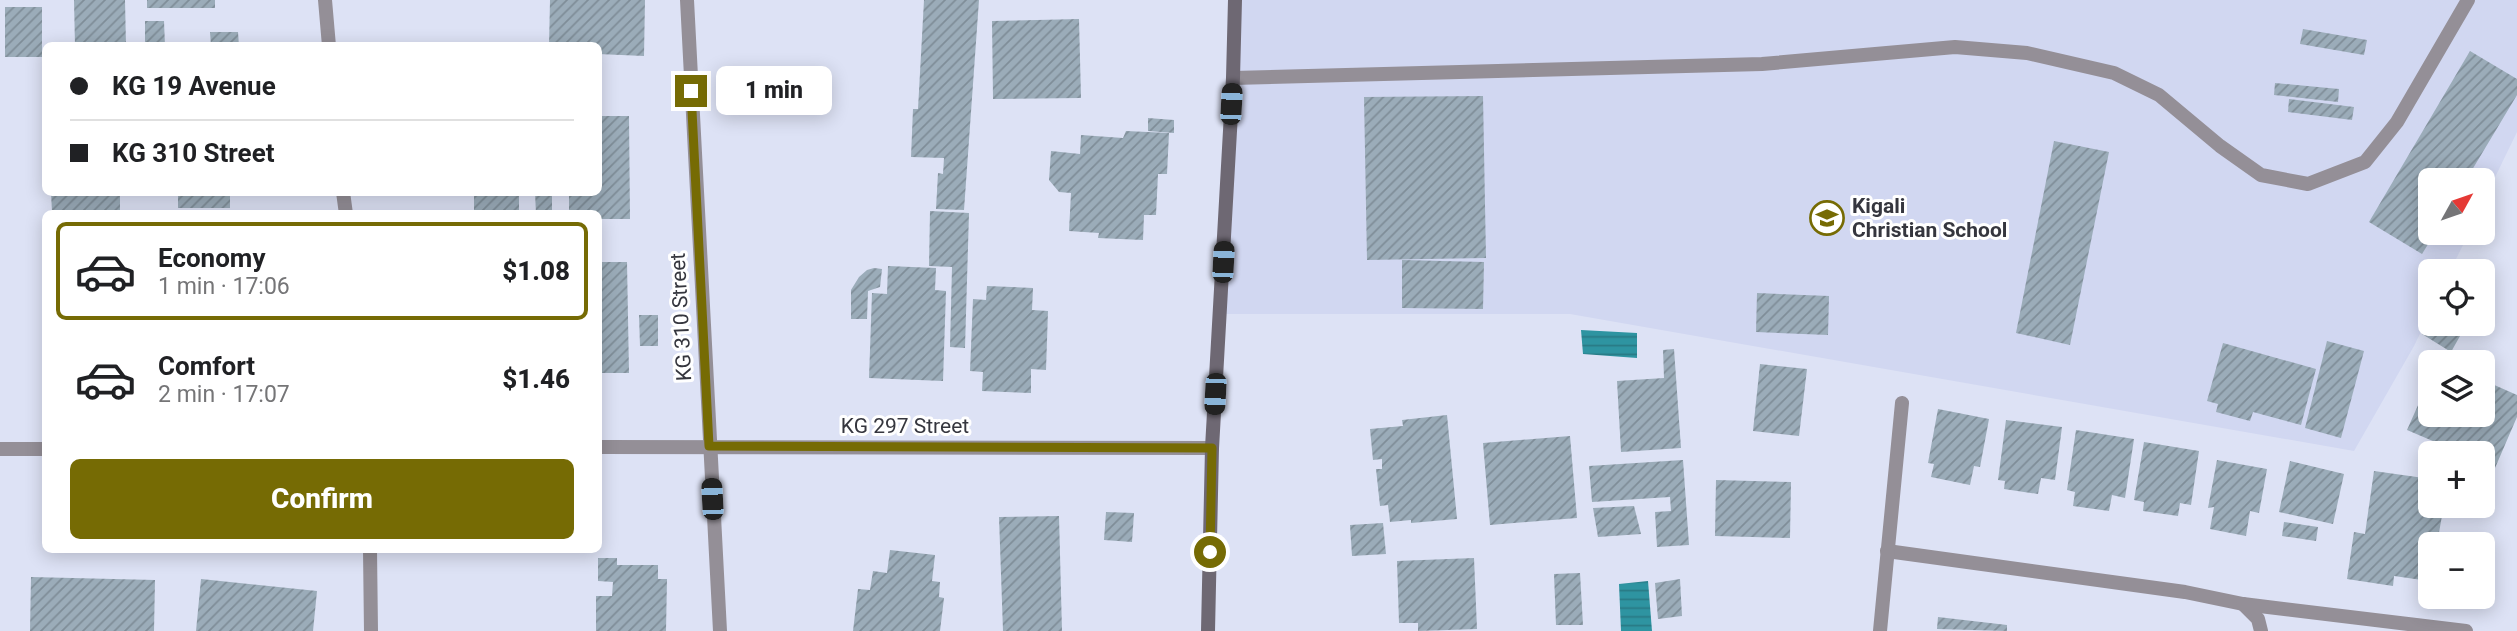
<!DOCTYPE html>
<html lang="en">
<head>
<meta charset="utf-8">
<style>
  body { margin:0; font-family:Roboto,sans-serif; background:#f6f6f6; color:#202124; height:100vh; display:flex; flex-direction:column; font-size:26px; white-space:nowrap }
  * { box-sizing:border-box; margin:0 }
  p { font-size:23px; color:#757577 }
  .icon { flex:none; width:38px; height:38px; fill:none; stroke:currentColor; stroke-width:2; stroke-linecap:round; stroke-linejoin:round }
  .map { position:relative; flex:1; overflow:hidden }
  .side { position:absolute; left:42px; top:210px; width:560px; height:343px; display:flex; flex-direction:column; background:#fff; border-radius:10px; box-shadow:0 4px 18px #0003 }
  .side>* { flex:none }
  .top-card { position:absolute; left:42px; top:42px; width:560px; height:154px; border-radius:10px; box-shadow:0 4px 18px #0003; display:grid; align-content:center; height:154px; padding:0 28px; background:#fff }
  .needle { width:46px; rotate:50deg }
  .controls { position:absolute; left:2418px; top:168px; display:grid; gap:14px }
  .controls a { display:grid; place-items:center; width:77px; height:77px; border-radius:10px; background:#fff; box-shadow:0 4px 18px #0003; font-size:35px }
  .end { position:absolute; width:32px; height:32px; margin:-16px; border:9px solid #766b04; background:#fff; box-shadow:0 0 0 4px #fff }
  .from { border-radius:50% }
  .bubble { position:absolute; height:49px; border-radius:10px; background:#fff; box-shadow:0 4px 18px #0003; font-size:23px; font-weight:800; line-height:49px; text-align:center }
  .car { position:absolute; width:21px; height:42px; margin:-21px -10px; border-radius:9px; box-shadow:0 0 5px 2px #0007; background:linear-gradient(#222 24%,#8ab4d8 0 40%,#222 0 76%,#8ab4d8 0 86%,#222 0) }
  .top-card b { display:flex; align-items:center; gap:24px; height:66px; font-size:26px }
  .top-card b+b { border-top:2px solid #e0e0e0 }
  .top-card i { width:18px; height:18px; background:#202124 }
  ul { padding:12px 0 0; list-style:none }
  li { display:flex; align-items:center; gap:21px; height:98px; margin:0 14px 10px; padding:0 14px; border:4px solid transparent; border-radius:10px }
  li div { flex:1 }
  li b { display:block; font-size:26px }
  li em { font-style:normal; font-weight:800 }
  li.on { border-color:#766b04 }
  li>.icon { width:63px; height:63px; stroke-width:1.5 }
  .action { display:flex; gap:14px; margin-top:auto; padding:14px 28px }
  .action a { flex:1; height:80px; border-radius:10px; background:#766b04; color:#fff; font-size:28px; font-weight:800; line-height:80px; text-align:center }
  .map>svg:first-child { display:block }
  .built { fill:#d1d7f1 }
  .water { fill:url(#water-rules) }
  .building { fill:url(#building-hatch) }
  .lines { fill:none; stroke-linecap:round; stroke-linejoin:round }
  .service { stroke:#948f97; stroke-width:14 }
  .minor { stroke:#948f97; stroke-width:14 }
  .secondary { stroke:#6e6873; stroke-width:14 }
  .route { stroke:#766b04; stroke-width:9 }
  .labels { text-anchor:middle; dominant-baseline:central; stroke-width:6; stroke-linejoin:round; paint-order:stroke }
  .poi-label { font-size:21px; font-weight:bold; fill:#35363e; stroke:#fff; text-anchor:start }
  .street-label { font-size:21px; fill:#35363e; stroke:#fff }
</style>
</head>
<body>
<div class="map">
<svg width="2517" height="631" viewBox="0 0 2517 631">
  <defs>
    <pattern id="water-rules" width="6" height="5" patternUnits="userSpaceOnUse" patternTransform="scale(1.75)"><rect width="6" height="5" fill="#2e94a1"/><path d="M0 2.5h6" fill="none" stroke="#287a85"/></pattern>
    <pattern id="building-hatch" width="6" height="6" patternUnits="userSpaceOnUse" patternTransform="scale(1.75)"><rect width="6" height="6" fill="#9bacb9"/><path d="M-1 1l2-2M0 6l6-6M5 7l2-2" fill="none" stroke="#7f8d98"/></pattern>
  </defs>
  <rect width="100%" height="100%" fill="#dde2f5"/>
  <polygon class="built" points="1230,0 2517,0 2517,132 2483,202 2483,180 2431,180 2431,233 2469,233 2450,271 2431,271 2431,311 2414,346 2354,451 1570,314 1220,314"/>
  <g class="water">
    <polygon points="1581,330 1637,333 1637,358 1583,354"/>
    <polygon points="1648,581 1652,631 1621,631 1619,584"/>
  </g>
  <g class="building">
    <polygon points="74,0 125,0 126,46 75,46"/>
    <rect x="147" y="0" width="68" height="8"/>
    <polygon points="550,0 645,0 644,56 598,54 598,46 549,46"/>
    <polygon points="924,0 979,0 964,210 936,209 938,173 943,174 944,158 911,157 913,109 918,109"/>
    <rect x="5" y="7" width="37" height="50"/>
    <polygon points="1079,19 1081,98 993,99 992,21"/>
    <polygon points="145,21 164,21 165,46 145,46"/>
    <polygon points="2303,29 2367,40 2364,55 2300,44"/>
    <polygon points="210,32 238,32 239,46 211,46"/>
    <polygon points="2470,51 2517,79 2517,95 2466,180 2431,180 2431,233 2435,233 2422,254 2369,222"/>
    <polygon points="2275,83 2339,89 2338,102 2274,95"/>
    <polygon points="1483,96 1486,258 1367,260 1364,97"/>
    <polygon points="2289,99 2354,107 2352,120 2288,112"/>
    <polygon points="598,116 629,116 630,219 598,219 598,214 569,214 569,192 598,192"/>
    <polygon points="1148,118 1174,120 1174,133 1148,131"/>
    <polygon points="1126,131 1169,133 1167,174 1158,174 1156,215 1144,215 1143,240 1098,238 1099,233 1069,231 1071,193 1059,192 1049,180 1051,151 1080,154 1081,135 1123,138"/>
    <polygon points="2054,141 2109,152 2070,345 2016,333"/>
    <polygon points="51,192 120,192 120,212 52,212"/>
    <rect x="178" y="192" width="52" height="16"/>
    <rect x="474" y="192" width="45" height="22"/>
    <polygon points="535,192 552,192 552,214 536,214"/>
    <polygon points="930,211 969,213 965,348 950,347 952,267 929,266"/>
    <polygon points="1402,260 1484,262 1483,309 1402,308"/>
    <polygon points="598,262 627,262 629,373 598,373"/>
    <polygon points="888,266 936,268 935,290 946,291 943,381 869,378 872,293 887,294"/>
    <polygon points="874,268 882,269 880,287 868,291 867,319 851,319 851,290 859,277 867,270"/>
    <polygon points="987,286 1033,288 1032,310 1048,311 1046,370 1031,369 1031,393 982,391 983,372 970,371 973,299 986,300"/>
    <polygon points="1757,293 1829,296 1828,335 1756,332"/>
    <polygon points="639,315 658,315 658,346 640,346"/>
    <polygon points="2431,318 2431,324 2437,324 2460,336 2451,352 2422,334"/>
    <polygon points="2327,341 2364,351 2341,438 2305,428"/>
    <polygon points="2223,343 2316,369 2301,425 2253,412 2250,421 2216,412 2218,404 2207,401"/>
    <polygon points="1674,349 1681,448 1621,452 1617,381 1664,378 1663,350"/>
    <polygon points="1760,364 1807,369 1799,436 1753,431"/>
    <polygon points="2431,376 2431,415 2483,415 2483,380 2517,395 2517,417 2495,468 2483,463 2483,453 2461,453 2407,430"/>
    <polygon points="1938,409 1989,419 1980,467 1974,466 1970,485 1931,477 1934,464 1928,463"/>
    <polygon points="1447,415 1457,519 1411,523 1411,520 1390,522 1388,505 1380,506 1376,469 1382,469 1382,459 1373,460 1370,429 1403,426 1402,420"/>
    <polygon points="2006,420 2062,427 2055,480 2041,478 2038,494 2004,489 2005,481 1998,480"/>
    <polygon points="2076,430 2134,439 2125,498 2112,495 2109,511 2073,506 2075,492 2067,490"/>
    <polygon points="1570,436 1577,518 1490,525 1483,443"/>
    <polygon points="2144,442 2199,451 2191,505 2180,503 2178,516 2143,511 2144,502 2134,500"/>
    <polygon points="1683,460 1689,545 1657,547 1655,512 1671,511 1670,497 1592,502 1589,466"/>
    <polygon points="2217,460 2267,469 2259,513 2250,511 2246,536 2210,529 2214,507 2208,508"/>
    <polygon points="2290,461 2344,474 2333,524 2279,512"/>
    <polygon points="2374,471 2431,479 2431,506 2443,510 2437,544 2431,544 2431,565 2424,564 2422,580 2394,576 2393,586 2347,579 2354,532 2365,534"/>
    <polygon points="1716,480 1791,482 1790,538 1715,536"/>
    <polygon points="1634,506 1641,534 1598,537 1593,508"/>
    <polygon points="1106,512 1134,513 1132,542 1104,540"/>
    <polygon points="1059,516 1062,631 1003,631 999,517"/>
    <polygon points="2284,522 2318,527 2316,541 2282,536"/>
    <polygon points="1383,523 1386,554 1352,556 1350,525"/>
    <polygon points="890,550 935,555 932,581 940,582 939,597 944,598 940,631 853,631 858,589 870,590 873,571 887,573"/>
    <polygon points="598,558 617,558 617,565 658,565 658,579 667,579 666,631 596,631 596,596 612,596 613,582 598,581"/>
    <polygon points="1474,558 1477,629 1418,631 1418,623 1399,623 1397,561"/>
    <polygon points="1580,573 1583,625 1556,625 1554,574"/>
    <polygon points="31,577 155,580 154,631 30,631"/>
    <polygon points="201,579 317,591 313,631 196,631"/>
    <polygon points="1680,579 1682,616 1658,619 1655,583"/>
    <polygon points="1938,617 2007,625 2007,631 1937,629"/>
  </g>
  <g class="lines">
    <polyline class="service" points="1233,78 1762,64 1955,47 2027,53 2114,73 2159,95 2220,146 2261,175 2308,184 2365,162 2397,122 2468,0"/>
    <g class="minor">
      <polyline points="325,0 329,46"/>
      <polyline points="687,0 720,631"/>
      <polyline points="343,192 346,214"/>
      <polyline points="598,447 1212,448"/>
      <polyline points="0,449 46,449"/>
      <polyline points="370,550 371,631"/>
      <polyline points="1887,551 2185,592 2243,604 2466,631"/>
      <polyline points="2243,604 2258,619 2261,631"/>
      <polyline points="1880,631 1902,403"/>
    </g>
    <polyline class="secondary" points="1208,631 1212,448 1233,78 1235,0"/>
  </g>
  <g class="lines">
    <polyline class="route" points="691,91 709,446 1212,448 1210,552"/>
  </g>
  <defs>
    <g id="school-ring" transform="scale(1.75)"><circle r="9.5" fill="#fff" stroke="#766b04" stroke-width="1.5"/><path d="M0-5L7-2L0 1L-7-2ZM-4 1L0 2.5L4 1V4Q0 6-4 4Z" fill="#766b04"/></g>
  </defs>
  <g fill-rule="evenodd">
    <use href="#school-ring" x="1827" y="218"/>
  </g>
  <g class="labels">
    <g class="poi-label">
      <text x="1852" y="206">Kigali<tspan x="1852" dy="24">Christian School</tspan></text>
    </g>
    <g class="street-label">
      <text transform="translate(681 317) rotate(-93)">KG 310 Street</text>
      <text x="905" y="426">KG 297 Street</text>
    </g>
  </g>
</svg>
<div class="controls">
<a><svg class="needle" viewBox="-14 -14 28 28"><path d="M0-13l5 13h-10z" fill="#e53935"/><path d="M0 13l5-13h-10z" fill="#757577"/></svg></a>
<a><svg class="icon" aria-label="locate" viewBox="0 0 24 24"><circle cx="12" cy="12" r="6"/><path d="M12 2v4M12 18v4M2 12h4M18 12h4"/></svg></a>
<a><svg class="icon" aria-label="layers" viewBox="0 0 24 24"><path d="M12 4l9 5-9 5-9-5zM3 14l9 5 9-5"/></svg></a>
<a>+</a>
<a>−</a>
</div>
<i class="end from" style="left:1210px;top:552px"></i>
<i class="end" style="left:691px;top:91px"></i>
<div class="bubble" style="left:716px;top:66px;width:116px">1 min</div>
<i class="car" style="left:1231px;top:104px;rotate:3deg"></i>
<i class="car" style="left:1223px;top:262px;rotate:3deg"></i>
<i class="car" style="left:1215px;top:394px;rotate:183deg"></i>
<i class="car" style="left:712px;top:499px;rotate:357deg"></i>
<div class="top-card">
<b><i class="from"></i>KG 19 Avenue</b>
<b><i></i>KG 310 Street</b>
</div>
<section class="side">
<ul>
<li class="on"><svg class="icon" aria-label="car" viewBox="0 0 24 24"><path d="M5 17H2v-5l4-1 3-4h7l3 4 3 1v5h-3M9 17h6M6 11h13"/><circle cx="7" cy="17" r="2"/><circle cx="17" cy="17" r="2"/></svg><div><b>Economy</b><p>1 min · 17:06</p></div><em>$1.08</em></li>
<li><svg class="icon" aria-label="car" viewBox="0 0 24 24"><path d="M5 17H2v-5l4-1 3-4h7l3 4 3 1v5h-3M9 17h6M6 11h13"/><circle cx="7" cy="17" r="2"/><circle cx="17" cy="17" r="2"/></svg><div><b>Comfort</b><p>2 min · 17:07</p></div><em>$1.46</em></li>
</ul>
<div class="action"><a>Confirm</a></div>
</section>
</div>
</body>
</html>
